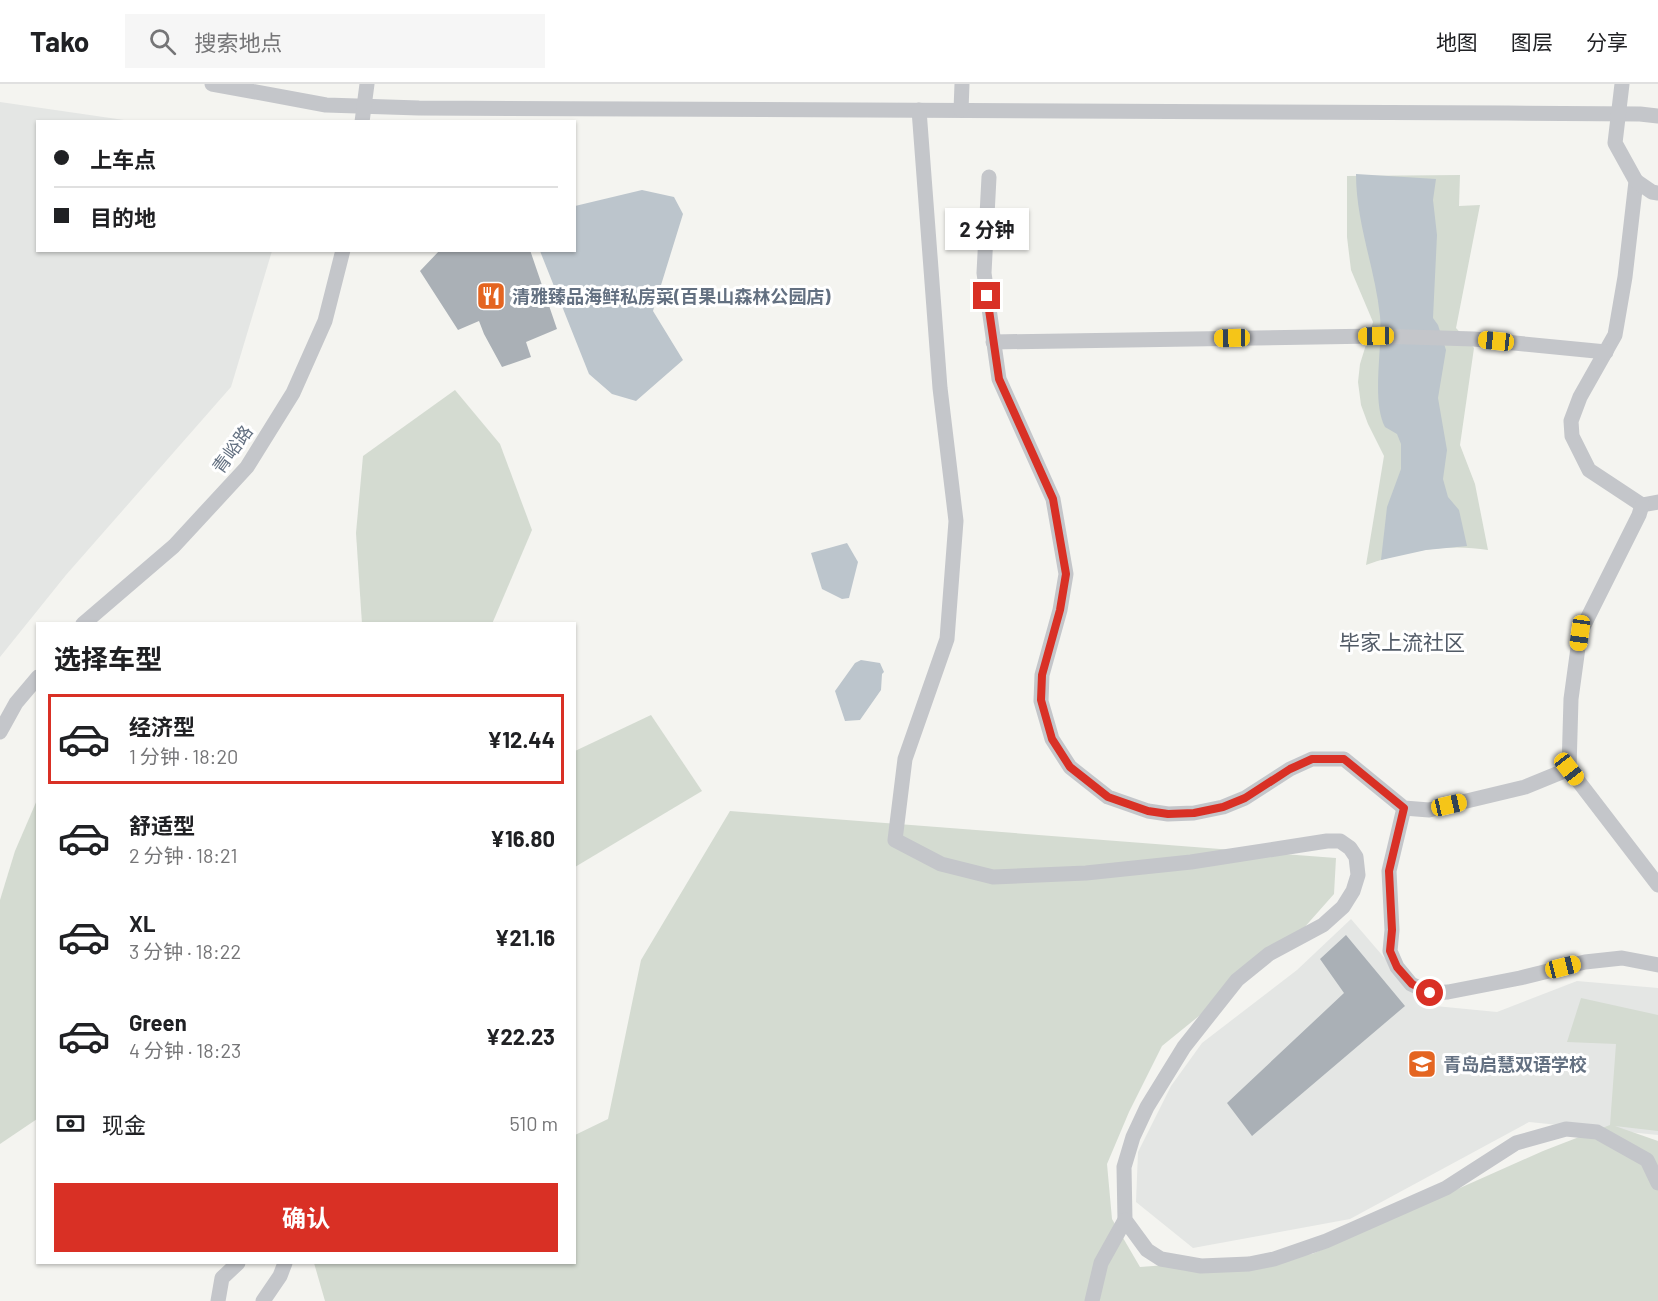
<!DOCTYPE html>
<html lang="zh">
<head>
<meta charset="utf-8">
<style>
  body { margin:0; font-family:Barlow,"Noto Sans SC",sans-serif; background:#f6f6f6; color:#202124; height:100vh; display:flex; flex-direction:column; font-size:22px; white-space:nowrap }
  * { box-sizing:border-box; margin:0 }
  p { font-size:20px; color:#757577 }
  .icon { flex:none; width:33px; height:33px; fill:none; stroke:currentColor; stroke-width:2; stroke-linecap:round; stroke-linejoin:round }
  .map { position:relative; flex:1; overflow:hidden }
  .panel { position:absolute; left:36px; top:538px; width:540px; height:642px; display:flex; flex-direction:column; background:#fff; border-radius:0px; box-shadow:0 2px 4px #0004 }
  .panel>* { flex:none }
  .banner { position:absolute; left:36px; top:36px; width:540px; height:132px; border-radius:0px; box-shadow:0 2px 4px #0004; display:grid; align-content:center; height:132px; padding:0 18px; background:#fff }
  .end { position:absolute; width:27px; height:27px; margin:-14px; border:8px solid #d93025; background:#fff; box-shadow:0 0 0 3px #fff }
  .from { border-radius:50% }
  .bubble { position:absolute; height:42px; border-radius:0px; background:#fff; box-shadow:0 2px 4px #0004; font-size:20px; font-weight:700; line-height:42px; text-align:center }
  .car { position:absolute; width:18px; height:36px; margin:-18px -9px; border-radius:8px; box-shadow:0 0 4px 2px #0007; background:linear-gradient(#f5c518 24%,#345 0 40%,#f5c518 0 76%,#345 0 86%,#f5c518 0) }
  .banner b { display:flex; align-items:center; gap:21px; height:57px; font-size:22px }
  .banner b+b { border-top:2px solid #e0e0e0 }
  .banner i { width:15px; height:15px; background:#202124 }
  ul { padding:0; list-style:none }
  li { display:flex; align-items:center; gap:18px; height:90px; margin:0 12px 9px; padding:0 6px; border:3px solid transparent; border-radius:0px }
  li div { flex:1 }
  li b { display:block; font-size:22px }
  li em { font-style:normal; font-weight:700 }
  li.current { border-color:#d93025 }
  li>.icon { width:54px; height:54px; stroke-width:1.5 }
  h2 { padding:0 18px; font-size:27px; line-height:72px }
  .pay { display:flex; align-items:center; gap:15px; height:66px; padding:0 18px; font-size:22px }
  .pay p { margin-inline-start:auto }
  .action { display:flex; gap:12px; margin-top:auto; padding:12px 18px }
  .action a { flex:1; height:69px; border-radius:0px; background:#d93025; color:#fff; font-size:24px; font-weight:700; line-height:69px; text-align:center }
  header { display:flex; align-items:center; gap:36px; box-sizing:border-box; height:84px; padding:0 30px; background:#fff; border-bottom:2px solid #e0e0e0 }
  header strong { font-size:28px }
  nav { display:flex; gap:33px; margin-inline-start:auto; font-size:21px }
  .search { width:420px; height:54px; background:#f6f6f6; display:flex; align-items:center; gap:15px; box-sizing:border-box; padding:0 21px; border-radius:0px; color:#757577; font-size:22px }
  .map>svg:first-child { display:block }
  .built { fill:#e4e6e4 }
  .green { fill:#d4dbd1 }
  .water { fill:#bcc5cc }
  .building { fill:#aab0b6 }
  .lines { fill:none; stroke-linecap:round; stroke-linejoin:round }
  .minor { stroke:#c4c6ca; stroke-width:15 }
  .route { stroke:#d93025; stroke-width:8 }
  .labels { text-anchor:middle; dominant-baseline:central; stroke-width:6; stroke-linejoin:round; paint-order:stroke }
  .poi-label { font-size:18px; font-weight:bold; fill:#637081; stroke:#fff; text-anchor:start }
  .street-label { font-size:18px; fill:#637081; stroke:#fff }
  .quarter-label { font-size:21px; fill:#515a66; stroke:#fff }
</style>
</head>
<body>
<header>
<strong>Tako</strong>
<div class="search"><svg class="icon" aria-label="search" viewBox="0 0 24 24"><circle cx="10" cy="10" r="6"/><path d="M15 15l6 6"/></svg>搜索地点</div>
<nav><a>地图</a><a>图层</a><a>分享</a></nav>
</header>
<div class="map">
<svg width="1658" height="1217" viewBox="0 0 1658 1217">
  <rect width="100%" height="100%" fill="#f4f4f0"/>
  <g class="built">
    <polygon points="0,18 131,37 38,38 38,166 272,167 231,303 66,491 0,573"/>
    <polygon points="1351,835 1425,921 1497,928 1577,897 1658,904 1658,1051 1529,1038 1350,1135 1193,1164 1136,1118 1138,1068 1171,1002 1202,959 1297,886"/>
  </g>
  <g class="green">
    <path d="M1460 91 1459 122 1480 121 1456 244 1474 264 1460 361 1475 400 1488 466C1448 459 1404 467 1366 481L1384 372 1368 340 1361 321 1358 298 1360 280 1373 238 1351 186 1347 153V92Z"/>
    <polygon points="455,306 500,360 532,446 492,540 362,540 356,449 363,372"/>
    <polygon points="651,631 702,707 575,783 575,667"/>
    <polygon points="37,716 37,1035 0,1060 0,816 15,767"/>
    <polygon points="730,727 1336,774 1334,810 1295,854 1162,962 1129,1028 1107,1080 1112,1135 1140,1183 1312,1170 1543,1067 1610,1041 1616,960 1567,958 1581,914 1658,931 1658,1047 1615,1042 1658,1057 1658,1217 325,1217 314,1179 574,1179 575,1051 608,1035 641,876"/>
  </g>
  <g class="water">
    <path d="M1356 90 1436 95 1433 116 1437 151 1433 234 1438 241 1446 266 1438 314 1447 366 1443 395 1448 413 1459 426 1467 462 1426 466 1381 476 1387 423 1401 385V360L1397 350 1385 343C1371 316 1383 263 1380 232 1375 184 1356 139 1356 90Z"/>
    <polygon points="642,106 674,113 683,130 653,227 683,276 636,317 612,310 589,290 540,167 574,166 575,122"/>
    <polygon points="847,459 858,478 849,514 842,515 822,505 811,469"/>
    <polygon points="861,576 880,579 884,588 882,590 881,606 860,636 845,637 835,607 855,579"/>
  </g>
  <g class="building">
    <polygon points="440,166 530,166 557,245 526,258 531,273 502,283 484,250 479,237 458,246 420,187"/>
    <polygon points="1346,851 1405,922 1252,1052 1227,1019 1344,909 1320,875"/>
  </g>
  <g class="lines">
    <g class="minor">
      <polyline points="212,0 326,21 419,24 1507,29 1640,30 1658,32"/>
      <polyline points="1622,0 1615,59 1636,97 1625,193 1615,251 1580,313 1571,337 1572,352 1589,386 1642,421 1658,418"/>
      <polyline points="919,26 940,304 956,437 947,555 905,675 895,756 941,780 993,793 1086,789 1191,778 1327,757 1340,757 1350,764 1356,773 1358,791 1353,807 1343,823 1323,841 1269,870 1237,896 1184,963 1147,1023 1133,1053 1124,1083 1125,1136 1147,1166 1161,1175 1201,1182 1249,1180 1274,1175 1326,1157 1446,1104 1516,1059 1566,1045 1597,1048 1647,1076 1658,1099"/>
      <polyline points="961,26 962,0"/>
      <polyline points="362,38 367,0"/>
      <polyline points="989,93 984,189 999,295 1053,415 1066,490 1060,526 1042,591 1041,617 1052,655 1070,683 1108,713 1148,727 1168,730 1194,729 1223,723 1245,714 1290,685 1312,675 1344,675 1404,724 1429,726 1525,703 1569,685"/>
      <polyline points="1636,97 1652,108 1658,109"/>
      <polyline points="993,258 1376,252 1474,255 1606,268"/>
      <polyline points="1642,421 1639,431 1580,549 1571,615 1569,685 1658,801"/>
      <polyline points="83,540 174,462 247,383 293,309 325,237 343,166"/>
      <polyline points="0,648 16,619 38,593"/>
      <polyline points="1404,724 1389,787 1392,846 1390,867 1397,883 1411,900 1430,909 1448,908 1520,894 1585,878 1622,874 1658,881"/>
      <polyline points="218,1217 222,1194 238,1179"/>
      <polyline points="263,1217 280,1192 285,1179"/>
      <polyline points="1092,1217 1101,1179 1125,1136"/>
    </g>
  </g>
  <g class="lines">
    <polyline class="route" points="987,212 999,295 1053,415 1066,490 1060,526 1042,591 1041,616 1052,655 1070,683 1108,713 1148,727 1168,730 1194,729 1223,723 1245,714 1290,685 1312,675 1344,675 1404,724 1389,787 1392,846 1390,867 1397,883 1412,900 1430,909"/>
  </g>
  <defs>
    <g id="restaurant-square" transform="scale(1.5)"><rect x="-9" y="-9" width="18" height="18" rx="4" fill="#e46521" stroke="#fff"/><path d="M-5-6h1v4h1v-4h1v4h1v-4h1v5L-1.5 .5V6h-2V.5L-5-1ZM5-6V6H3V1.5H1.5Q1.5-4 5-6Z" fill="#fff"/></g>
    <g id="school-square" transform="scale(1.5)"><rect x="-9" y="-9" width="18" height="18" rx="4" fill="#e46521" stroke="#fff"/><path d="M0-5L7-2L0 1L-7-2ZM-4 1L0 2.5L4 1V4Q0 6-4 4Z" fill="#fff"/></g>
  </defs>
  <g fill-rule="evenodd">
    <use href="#restaurant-square" x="491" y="212"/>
    <use href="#school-square" x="1422" y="980"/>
  </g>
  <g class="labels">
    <g class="poi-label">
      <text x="512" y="212">清雅臻品海鲜私房菜(百果山森林公园店)</text>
      <text x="1443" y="980">青岛启慧双语学校</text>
    </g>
    <g class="street-label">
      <text transform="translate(232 365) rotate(-54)">青峪路</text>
    </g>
    <g class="quarter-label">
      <text x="1402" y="557">毕家上流社区</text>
    </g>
  </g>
</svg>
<i class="end from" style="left:1430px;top:909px"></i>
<i class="end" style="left:987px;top:212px"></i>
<div class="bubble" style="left:945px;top:124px;width:84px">2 分钟</div>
<i class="car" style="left:1376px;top:252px;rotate:269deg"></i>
<i class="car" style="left:1232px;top:254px;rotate:269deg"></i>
<i class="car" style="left:1496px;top:257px;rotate:276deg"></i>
<i class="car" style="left:1580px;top:549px;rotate:188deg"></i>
<i class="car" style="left:1569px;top:685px;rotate:142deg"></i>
<i class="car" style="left:1449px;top:721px;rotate:77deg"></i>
<i class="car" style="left:1563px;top:883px;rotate:76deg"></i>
<div class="banner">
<b><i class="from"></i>上车点</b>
<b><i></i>目的地</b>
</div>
<section class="panel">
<h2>选择车型</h2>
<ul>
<li class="current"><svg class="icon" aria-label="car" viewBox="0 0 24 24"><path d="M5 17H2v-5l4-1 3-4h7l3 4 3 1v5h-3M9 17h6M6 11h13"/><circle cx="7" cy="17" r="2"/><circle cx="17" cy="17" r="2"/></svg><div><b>经济型</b><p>1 分钟 · 18:20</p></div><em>¥12.44</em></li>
<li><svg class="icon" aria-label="car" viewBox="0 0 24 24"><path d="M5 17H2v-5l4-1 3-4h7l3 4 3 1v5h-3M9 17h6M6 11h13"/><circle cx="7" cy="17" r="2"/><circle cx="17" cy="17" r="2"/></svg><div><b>舒适型</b><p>2 分钟 · 18:21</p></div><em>¥16.80</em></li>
<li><svg class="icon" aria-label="car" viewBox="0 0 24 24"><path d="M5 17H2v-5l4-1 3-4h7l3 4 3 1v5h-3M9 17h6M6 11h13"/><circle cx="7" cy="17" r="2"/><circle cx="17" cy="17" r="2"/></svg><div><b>XL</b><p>3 分钟 · 18:22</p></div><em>¥21.16</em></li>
<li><svg class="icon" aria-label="car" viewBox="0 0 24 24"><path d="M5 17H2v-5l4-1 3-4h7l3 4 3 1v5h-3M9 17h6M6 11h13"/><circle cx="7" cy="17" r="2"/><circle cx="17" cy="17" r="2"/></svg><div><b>Green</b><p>4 分钟 · 18:23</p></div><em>¥22.23</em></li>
</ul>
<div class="pay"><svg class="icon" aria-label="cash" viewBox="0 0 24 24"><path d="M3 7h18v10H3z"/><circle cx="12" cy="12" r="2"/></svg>现金<p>510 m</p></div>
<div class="action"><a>确认</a></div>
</section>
</div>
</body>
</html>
